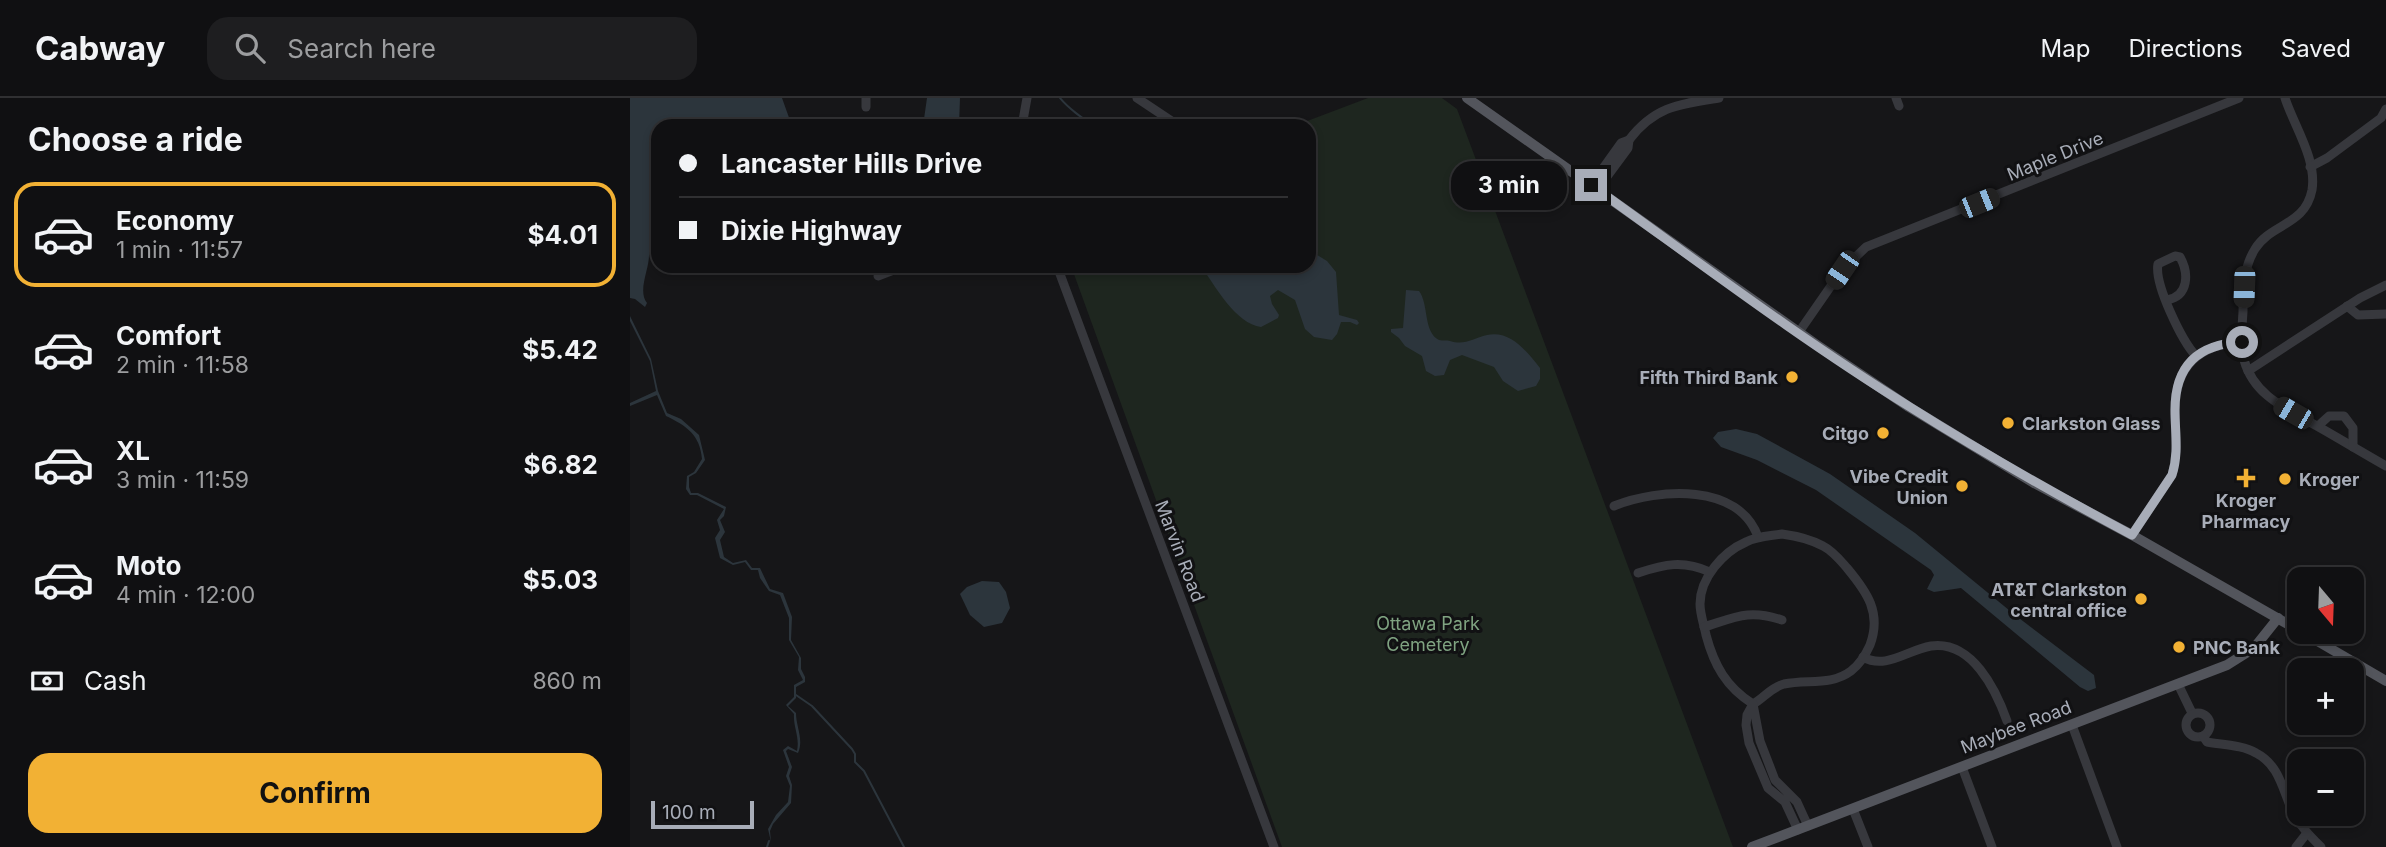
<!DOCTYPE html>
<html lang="en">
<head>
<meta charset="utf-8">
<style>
  body { margin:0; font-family:Inter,sans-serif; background:#1e1e20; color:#f1f3f6; height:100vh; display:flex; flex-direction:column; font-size:26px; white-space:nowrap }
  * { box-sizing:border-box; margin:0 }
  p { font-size:23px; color:#9c9d9f }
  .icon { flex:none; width:38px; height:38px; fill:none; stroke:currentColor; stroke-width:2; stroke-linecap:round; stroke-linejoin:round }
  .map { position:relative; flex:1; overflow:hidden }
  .drawer { display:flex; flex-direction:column; background:#101012; width:630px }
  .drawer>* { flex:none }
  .guide { position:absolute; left:21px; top:21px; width:665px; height:154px; border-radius:21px; box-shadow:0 4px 10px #0003,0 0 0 2px #303032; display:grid; align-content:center; height:154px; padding:0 28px; background:#101012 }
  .needle { width:46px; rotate:161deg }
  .controls { position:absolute; left:1657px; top:469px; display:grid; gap:14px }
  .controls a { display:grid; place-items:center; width:77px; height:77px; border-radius:14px; background:#101012; box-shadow:0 4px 10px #0003,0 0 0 2px #303032; font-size:35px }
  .scale { position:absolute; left:21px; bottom:18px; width:103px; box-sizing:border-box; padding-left:7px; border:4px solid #a8adb8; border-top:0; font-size:19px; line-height:24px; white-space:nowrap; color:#a8adb8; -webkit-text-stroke:5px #111113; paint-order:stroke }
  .end { position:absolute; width:32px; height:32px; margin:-16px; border:9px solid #a8adb8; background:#111; box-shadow:0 0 0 4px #111 }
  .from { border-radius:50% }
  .bubble { position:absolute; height:49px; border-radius:21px; background:#101012; box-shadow:0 4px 10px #0003,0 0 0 2px #303032; font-size:23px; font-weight:700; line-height:49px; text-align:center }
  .car { position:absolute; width:21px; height:42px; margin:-21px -10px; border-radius:9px; box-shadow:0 0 5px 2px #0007; background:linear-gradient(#222 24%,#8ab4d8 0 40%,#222 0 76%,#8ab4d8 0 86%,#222 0) }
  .guide b { display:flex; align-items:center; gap:24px; height:66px; font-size:26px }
  .guide b+b { border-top:2px solid #303032 }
  .guide i { width:18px; height:18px; background:#f1f3f6 }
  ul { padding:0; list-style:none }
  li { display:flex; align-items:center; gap:21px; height:105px; margin:0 14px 10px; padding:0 14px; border:4px solid transparent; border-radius:21px }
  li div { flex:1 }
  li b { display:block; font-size:26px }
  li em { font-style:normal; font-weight:700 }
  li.current { border-color:#f2b134 }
  li>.icon { width:63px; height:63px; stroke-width:1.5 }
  h2 { padding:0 28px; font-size:32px; line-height:84px }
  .pay { display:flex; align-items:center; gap:18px; height:77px; padding:0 28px; font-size:26px }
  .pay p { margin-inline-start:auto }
  .cta { display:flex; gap:14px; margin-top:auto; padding:14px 28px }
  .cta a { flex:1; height:80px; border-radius:21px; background:#f2b134; color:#111; font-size:28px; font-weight:700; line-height:80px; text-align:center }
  header { display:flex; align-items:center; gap:42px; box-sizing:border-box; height:98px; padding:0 35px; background:#101012; border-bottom:2px solid #303032 }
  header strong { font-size:33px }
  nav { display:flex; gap:38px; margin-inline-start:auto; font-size:24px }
  .search { width:490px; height:63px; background:#1e1e20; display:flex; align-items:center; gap:18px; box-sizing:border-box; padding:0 24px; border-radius:21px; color:#9c9d9f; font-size:26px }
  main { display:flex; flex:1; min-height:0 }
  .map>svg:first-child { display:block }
  .green { fill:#1e261f }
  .water { fill:#2c353c }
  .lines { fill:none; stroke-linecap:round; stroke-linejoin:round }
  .stream { stroke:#2c353c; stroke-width:2 }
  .minor { stroke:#37383d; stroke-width:9 }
  .major { stroke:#53555c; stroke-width:10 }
  .route { stroke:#a8adb8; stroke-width:9 }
  .poi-dot { fill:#f2b134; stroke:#111113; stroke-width:2.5 }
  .labels { text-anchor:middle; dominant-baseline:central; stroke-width:6; stroke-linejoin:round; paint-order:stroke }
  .street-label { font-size:18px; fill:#a8adb8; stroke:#111113 }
  .poi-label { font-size:18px; font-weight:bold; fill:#a8adb8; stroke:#111113; text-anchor:end }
  .park-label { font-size:18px; fill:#7fa381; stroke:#111113 }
</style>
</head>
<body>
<header>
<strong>Cabway</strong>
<div class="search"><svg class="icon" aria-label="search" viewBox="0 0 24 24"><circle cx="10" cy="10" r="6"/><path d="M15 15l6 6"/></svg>Search here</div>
<nav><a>Map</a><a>Directions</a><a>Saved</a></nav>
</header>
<main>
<section class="drawer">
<h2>Choose a ride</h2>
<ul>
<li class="current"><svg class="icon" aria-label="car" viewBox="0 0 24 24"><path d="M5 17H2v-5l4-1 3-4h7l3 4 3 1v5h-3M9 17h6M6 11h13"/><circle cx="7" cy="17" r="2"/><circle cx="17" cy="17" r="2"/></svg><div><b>Economy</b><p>1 min · 11:57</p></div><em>$4.01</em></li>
<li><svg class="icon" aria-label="car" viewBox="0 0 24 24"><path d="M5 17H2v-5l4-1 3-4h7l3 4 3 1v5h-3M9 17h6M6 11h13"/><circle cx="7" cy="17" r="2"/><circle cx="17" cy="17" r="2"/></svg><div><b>Comfort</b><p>2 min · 11:58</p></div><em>$5.42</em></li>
<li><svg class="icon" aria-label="car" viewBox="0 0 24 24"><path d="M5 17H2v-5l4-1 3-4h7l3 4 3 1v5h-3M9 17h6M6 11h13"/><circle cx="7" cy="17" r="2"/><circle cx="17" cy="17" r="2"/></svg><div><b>XL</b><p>3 min · 11:59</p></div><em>$6.82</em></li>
<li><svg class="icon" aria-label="car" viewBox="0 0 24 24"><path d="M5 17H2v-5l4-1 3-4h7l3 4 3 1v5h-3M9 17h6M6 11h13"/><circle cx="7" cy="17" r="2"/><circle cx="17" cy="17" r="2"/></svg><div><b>Moto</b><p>4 min · 12:00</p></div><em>$5.03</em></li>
</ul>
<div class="pay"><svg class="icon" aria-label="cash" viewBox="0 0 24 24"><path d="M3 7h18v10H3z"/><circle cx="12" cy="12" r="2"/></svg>Cash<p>860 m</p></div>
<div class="cta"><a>Confirm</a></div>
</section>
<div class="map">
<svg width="1756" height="749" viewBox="0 0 1756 749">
  <rect width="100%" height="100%" fill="#161618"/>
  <polygon class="green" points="738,0 812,0 827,11 1103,749 652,749 441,168 679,168 679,28 664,28"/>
  <g class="water">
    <path d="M0 0H152L162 28H106L93 22 90 23 88 28H28V144L19 155C20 171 7 192 17 205L15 209 5 201 0 200Z"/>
    <polygon points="297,0 330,0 329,28 293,28"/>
    <path d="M679 152 697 163 706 174 709 217 727 222 729 225 727 227 720 224H711L707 236 702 242 684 239 675 231 665 202 648 192 640 198 642 206 649 217 648 220 631 229C606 226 585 188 571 168H679Z"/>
    <path d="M776 192 789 193C799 206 793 234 809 242 813 243 817 242 820 243 835 248 843 240 857 237 881 232 897 254 910 270V281L906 288 888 293 873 283 864 269 832 257 820 262 814 277 805 278 796 273 792 258 775 248 769 240 761 234V231L773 230Z"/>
    <path d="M0 218 21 261 28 293 37 315 51 321 69 337 75 362 66 375 59 379V389L61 395H68L96 409 94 418 90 422 95 434 90 442 94 459 103 465 116 462 122 470H130L140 491 153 495 162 519 161 542 171 560V571L175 579V584L166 589V600L158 608 166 615C166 629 174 641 168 655L158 651 156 653 162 669 159 678 162 687 161 705 143 726 140 733 141 744 138 731 146 717 158 704 160 688 156 678 159 669 153 652 158 648 167 653C170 639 163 629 164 616L156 607 164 599V587L173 582 168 572 169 559 159 542V520L150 497 139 493 130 480 128 472H121L115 464 103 467 90 460 85 440 90 432 87 422 94 411 67 397H60L56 391 57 378 64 374 72 361C70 337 57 328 36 318L27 297 0 308V305L26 293 20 263 0 223Z"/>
    <polygon points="1106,331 1127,336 1200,376 1285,435 1385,517 1464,577 1466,590 1458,593 1450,589 1331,490 1304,494 1297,491 1304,477 1301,472 1186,392 1127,362 1091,349 1083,340 1088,334"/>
    <polygon points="352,483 369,484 376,494 380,510 372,525 354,529 340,517 330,496 337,489"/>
  </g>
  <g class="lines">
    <g class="stream">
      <path d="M430 0C437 9 454 22 465 28"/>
      <polyline points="166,597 182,608 222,651 225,656 225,664 234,673 274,749"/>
      <polyline points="137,749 139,743"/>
    </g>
    <g class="minor">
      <polyline points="507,0 549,28"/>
      <polyline points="1266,0 1269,8"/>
      <path d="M1655 0C1664 28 1687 61 1682 92 1675 128 1641 125 1625 151 1613 170 1613 193 1613 214 1612 228 1610 247 1614 262 1624 298 1657 311 1687 328 1710 341 1733 355 1756 368"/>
      <polyline points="236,9 236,0"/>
      <polyline points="392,28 397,0"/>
      <path d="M999 42C1025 8 1050 6 1089 0"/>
      <polyline points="1680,69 1697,60 1751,20 1756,11"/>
      <polyline points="961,87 991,45 999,42 998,50 967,92"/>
      <polyline points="427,168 644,749"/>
      <polyline points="248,178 274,168"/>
      <path d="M1537 202C1559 198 1559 175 1550 159L1545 158 1528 166C1524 186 1552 243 1566 258"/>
      <polyline points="1717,208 1728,217 1756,216"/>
      <polyline points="1169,234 1212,172 1236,149 1609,0"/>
      <polyline points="1618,273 1730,200 1756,187"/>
      <polyline points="1688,328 1699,318 1714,318 1723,330 1723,349"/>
      <path d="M984 408C1029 390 1109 385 1128 439"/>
      <path d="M1152 436C1167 438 1180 441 1193 448 1203 453 1210 462 1217 470 1237 494 1252 515 1240 547 1236 556 1230 566 1221 573 1201 588 1177 581 1154 586 1140 590 1134 600 1123 606 1096 589 1084 567 1076 537 1074 527 1070 516 1070 506 1070 480 1093 454 1116 444 1127 438 1140 438 1152 436Z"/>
      <path d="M1502 437 1542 377C1549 355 1545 335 1545 312 1545 267 1570 246 1613 244"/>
      <path d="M1008 475C1035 466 1053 462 1080 474"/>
      <path d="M1074 529C1106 519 1119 511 1152 522"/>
      <path d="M1233 559C1256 572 1277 552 1301 548 1342 542 1366 592 1377 623"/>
      <polyline points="1548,586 1562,615"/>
      <circle cx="1568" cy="627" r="12"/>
      <polyline points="1442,627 1487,749"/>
      <path d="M1573 638 1577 644C1593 647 1612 647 1626 655 1648 666 1652 689 1661 710 1668 726 1679 737 1691 749"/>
      <polyline points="1332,669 1362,749"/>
      <polyline points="1223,711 1238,749"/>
      <polyline points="1168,732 1155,704 1138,690 1119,645 1116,627 1117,617 1123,606 1130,643 1145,682 1167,704 1178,728"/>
      <polyline points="1666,749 1677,735"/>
    </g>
    <g class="major">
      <polyline points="837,0 1187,247 1279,309 1404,385 1502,437 1670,533"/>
      <polyline points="1672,534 1756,583"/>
      <polyline points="1122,749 1597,567 1624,550 1648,520"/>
    </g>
  </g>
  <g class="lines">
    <path class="route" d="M961 87C1066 162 1170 241 1280 309 1353 355 1427 397 1502 437L1542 377C1549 355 1545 335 1545 312 1545 267 1569 246 1612 244"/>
  </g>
  <g class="poi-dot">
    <circle cx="1162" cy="279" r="7"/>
    <circle cx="1378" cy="325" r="7"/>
    <circle cx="1253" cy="335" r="7"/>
    <path d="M1612.5 369.5h7v7h7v7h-7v7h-7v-7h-7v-7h7z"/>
    <circle cx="1655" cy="381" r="7"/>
    <circle cx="1332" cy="388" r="7"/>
    <circle cx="1511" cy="501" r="7"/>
    <circle cx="1549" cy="549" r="7"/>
  </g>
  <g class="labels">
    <g class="street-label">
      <text transform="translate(1425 58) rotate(-22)">Maple Drive</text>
      <text transform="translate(550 453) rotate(69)">Marvin Road</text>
      <text transform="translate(1386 629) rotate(-21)">Maybee Road</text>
    </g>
    <g class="poi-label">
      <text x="1148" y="279">Fifth Third Bank</text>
      <text x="1392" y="325" text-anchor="start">Clarkston Glass</text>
      <text x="1239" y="335">Citgo</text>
      <text x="1318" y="378">Vibe Credit<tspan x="1318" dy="21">Union</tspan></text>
      <text x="1669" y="381" text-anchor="start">Kroger</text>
      <text x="1616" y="402" text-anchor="middle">Kroger<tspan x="1616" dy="21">Pharmacy</tspan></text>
      <text x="1497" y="491">AT&amp;T Clarkston<tspan x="1497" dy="21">central office</tspan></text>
      <text x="1563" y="549" text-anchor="start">PNC Bank</text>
    </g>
    <g class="park-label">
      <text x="798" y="525">Ottawa Park<tspan x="798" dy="21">Cemetery</tspan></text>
    </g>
  </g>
</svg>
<div class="controls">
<a><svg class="needle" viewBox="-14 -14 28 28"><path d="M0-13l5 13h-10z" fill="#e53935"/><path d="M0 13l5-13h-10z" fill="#9c9d9f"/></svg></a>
<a>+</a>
<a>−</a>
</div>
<div class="scale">100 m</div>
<i class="end from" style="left:1612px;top:244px"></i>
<i class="end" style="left:961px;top:87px"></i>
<div class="bubble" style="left:821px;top:63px;width:116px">3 min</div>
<i class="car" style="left:1349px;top:105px;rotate:68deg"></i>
<i class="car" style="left:1212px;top:172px;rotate:214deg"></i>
<i class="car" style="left:1614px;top:189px;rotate:182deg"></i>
<i class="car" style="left:1663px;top:315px;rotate:300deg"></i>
<div class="guide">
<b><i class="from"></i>Lancaster Hills Drive</b>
<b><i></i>Dixie Highway</b>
</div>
</div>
</main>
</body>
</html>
